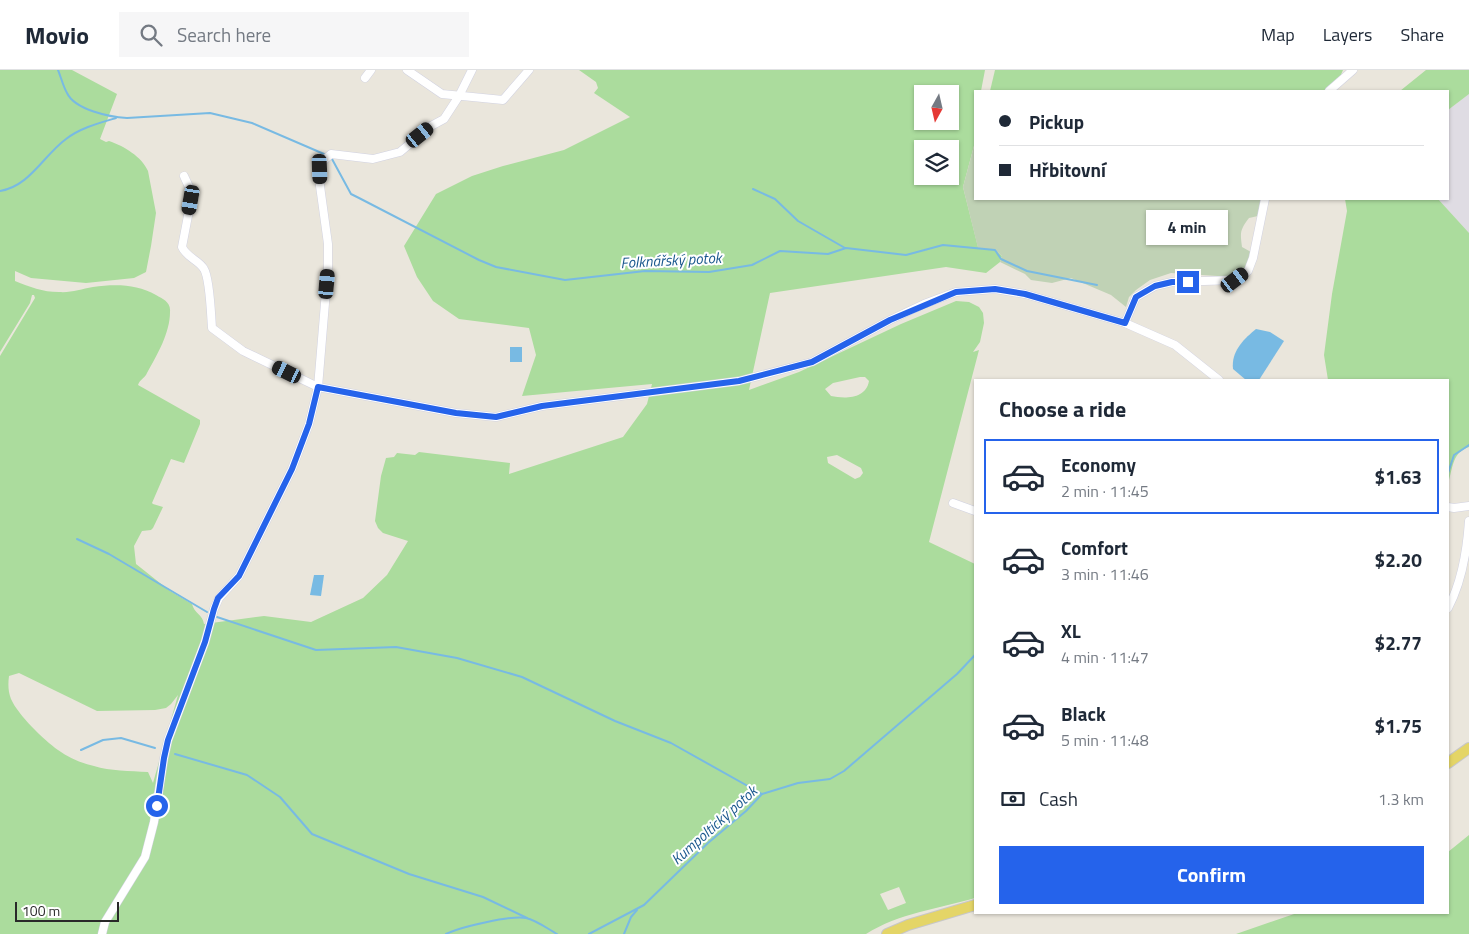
<!DOCTYPE html>
<html lang="en">
<head>
<meta charset="utf-8">
<style>
  body { margin:0; font-family:"Titillium Web",sans-serif; background:#f6f6f7; color:#1f2937; height:100vh; display:flex; flex-direction:column; font-size:19px; white-space:nowrap }
  * { box-sizing:border-box; margin:0 }
  p { font-size:16px; color:#747a83 }
  .icon { flex:none; width:28px; height:28px; fill:none; stroke:currentColor; stroke-width:2; stroke-linecap:round; stroke-linejoin:round }
  .map { position:relative; flex:1; overflow:hidden }
  .sheet { position:absolute; left:974px; top:309px; width:475px; height:535px; display:flex; flex-direction:column; background:#fff; border-radius:0px; box-shadow:0 1px 4px #0004 }
  .sheet>* { flex:none }
  .top-card { position:absolute; left:974px; top:20px; width:475px; height:110px; border-radius:0px; box-shadow:0 1px 4px #0004; display:grid; align-content:center; height:110px; padding:0 25px; background:#fff }
  .needle { width:32px; rotate:188deg }
  .buttons { position:absolute; left:914px; top:15px; display:grid; gap:10px }
  .buttons a { display:grid; place-items:center; width:45px; height:45px; border-radius:0px; background:#fff; box-shadow:0 1px 4px #0004; font-size:25px }
  .scale { position:absolute; left:15px; bottom:12px; width:104px; box-sizing:border-box; padding-left:5px; border:2px solid #292929; border-top:0; font-size:14px; line-height:18px; white-space:nowrap; color:#292929; -webkit-text-stroke:4px #fff; paint-order:stroke }
  .end { position:absolute; width:22px; height:22px; margin:-11px; border:6px solid #2563eb; background:#fff; box-shadow:0 0 0 2px #fff }
  .from { border-radius:50% }
  .bubble { position:absolute; height:35px; border-radius:0px; background:#fff; box-shadow:0 1px 4px #0004; font-size:16px; font-weight:700; line-height:35px; text-align:center }
  .car { position:absolute; width:15px; height:30px; margin:-15px -8px; border-radius:6px; box-shadow:0 0 4px 1px #0007; background:linear-gradient(#222 24%,#8ab4d8 0 40%,#222 0 76%,#8ab4d8 0 86%,#222 0) }
  .top-card b { display:flex; align-items:center; gap:18px; height:48px; font-size:19px }
  .top-card b+b { border-top:1px solid #e0e1e3 }
  .top-card i { width:12px; height:12px; background:#1f2937 }
  ul { padding:0; list-style:none }
  li { display:flex; align-items:center; gap:15px; height:75px; margin:0 10px 8px; padding:0 15px; border:2px solid transparent; border-radius:0px }
  li div { flex:1 }
  li b { display:block; font-size:19px }
  li em { font-style:normal; font-weight:700 }
  li.selected { border-color:#2563eb }
  li>.icon { width:45px; height:45px; stroke-width:1.5 }
  h2 { padding:0 25px; font-size:22px; line-height:60px }
  .pay { display:flex; align-items:center; gap:12px; height:55px; padding:0 25px; font-size:19px }
  .pay p { margin-inline-start:auto }
  .primary-button { display:flex; gap:10px; margin-top:auto; padding:10px 25px }
  .primary-button a { flex:1; height:58px; border-radius:0px; background:#2563eb; color:#fff; font-size:20px; font-weight:700; line-height:58px; text-align:center }
  header { display:flex; align-items:center; gap:30px; box-sizing:border-box; height:70px; padding:0 25px; background:#fff; border-bottom:1px solid #e0e1e3 }
  header strong { font-size:24px }
  nav { display:flex; gap:28px; margin-inline-start:auto; font-size:18px }
  .search { width:350px; height:45px; background:#f6f6f7; display:flex; align-items:center; gap:12px; box-sizing:border-box; padding:0 18px; border-radius:0px; color:#747a83; font-size:19px }
  .map>svg:first-child { display:block }
  .industrial { fill:#dfdce3 }
  .green { fill:#abdc9d; fill-rule:evenodd }
  .cemetery { fill:#c0d2b5 }
  .water { fill:#78bae3 }
  .lines { fill:none; stroke-linecap:round; stroke-linejoin:round }
  .stream { stroke:#78bae3; stroke-width:2 }
  .minor-casing { stroke:#d1d2e1; stroke-width:9 }
  .major-casing { stroke:#c7c7c7; stroke-width:12 }
  .minor { stroke:#fff; stroke-width:8 }
  .major { stroke:#e4d567; stroke-width:10 }
  .route { stroke:#2563eb; stroke-width:6 }
  .labels { text-anchor:middle; dominant-baseline:central; stroke-width:4; stroke-linejoin:round; paint-order:stroke }
  .water-label { font-size:15px; font-style:italic; fill:#19578d; stroke:#fff }
</style>
</head>
<body>
<header>
<strong>Movio</strong>
<div class="search"><svg class="icon" aria-label="search" viewBox="0 0 24 24"><circle cx="10" cy="10" r="6"/><path d="M15 15l6 6"/></svg>Search here</div>
<nav><a>Map</a><a>Layers</a><a>Share</a></nav>
</header>
<div class="map">
<svg width="1469" height="864" viewBox="0 0 1469 864">
  <rect width="100%" height="100%" fill="#eae6dc"/>
  <polygon class="industrial" points="1469,24 1469,163 1438,129 1448,129 1448,40"/>
  <g class="green">
    <path d="M0 0H72L117 24 100 69 106 72 109 71C124 76 142 87 148 101L156 143 151 176 146 202 134 208 86 213 31 208 15 201V211C30 217 42 222 59 222 71 223 81 219 93 217 115 214 137 214 156 225 163 229 171 232 170 242 170 263 157 285 147 303 145 308 140 309 138 315L200 350V354L184 393 171 389 152 433 153 434 163 437 153 458 151 460 142 461 134 476 136 494 170 521 192 534C194 543 203 545 204 554L264 546 311 552 363 528 387 505 408 471 383 463 378 458 375 451 381 406 386 388 394 387 397 383 415 385 419 382 510 393 509 404 623 367 647 334 652 314 522 326 536 285 529 258 459 249 433 231 417 207 404 176 436 124 472 106 503 96 564 80 630 47 594 23 598 18 596 12 579 0H985L981 21H975V72L963 117 978 177 995 180 1002 186 1000 192 986 203 946 197 770 223 749 320 799 302 901 254 956 231 969 232 979 237 983 243 984 253 980 272 973 282 979 280 929 472 975 494V828C938 839 899 843 866 864H0V286L35 228 34 225H32L30 233 0 282ZM922 24H950V51H922ZM922 79H950V106H922ZM860 307H865L869 311C866 329 845 329 831 326L825 319 833 313ZM837 385 861 398 863 403 860 407 855 409 828 393 827 387ZM19 603 97 641 155 640 166 638 171 634 178 625 153 713 148 702C130 701 110 701 94 696 81 693 69 688 58 680 44 670 18 645 11 629 8 621 8 614 9 606ZM899 817 906 833 888 840 880 824Z"/>
    <polygon points="995,0 1343,0 1334,21 990,21"/>
    <polygon points="1426,0 1469,0 1469,24 1448,40 1448,21 1400,21"/>
    <path d="M1345 129H1438L1469 163V377C1453 382 1453 396 1449 410H1448V310H1328L1324 285 1332 224 1347 141Z"/>
    <polygon points="1469,765 1469,864 1236,864 1297,843 1448,842 1448,782"/>
  </g>
  <path class="cemetery" d="M975 72V129H1262L1258 146 1249 148C1240 160 1240 162 1242 177L1251 182 1245 199 1233 207 1171 203 1150 210 1136 220 1129 227 1126 237 1111 225 1071 208 1052 213 1031 210 1025 204 1000 192 1002 186 995 180 978 178 963 117Z"/>
  <g class="water">
    <path d="M1256 259 1270 262 1284 271 1259 310H1246L1233 299C1231 281 1244 269 1256 259Z"/>
    <rect x="510" y="277" width="12" height="15"/>
    <polygon points="314,505 324,505 321,526 310,525"/>
  </g>
  <g class="lines">
    <g class="stream">
      <path d="M58 0C61 7 63 16 67 23 75 40 110 47 127 48L210 43 252 53 324 84"/>
      <polyline points="332,89 351,124 359,128 479,190 496,197 565,210 645,201 709,202 752,195 780,181 828,184 846,178 906,185 943,175 995,180 1001,189 1027,201 1097,215"/>
      <polyline points="753,119 775,129 798,151 845,178"/>
      <path d="M0 121C30 116 43 86 66 69 80 58 99 53 116 48"/>
      <polyline points="1448,403 1454,385 1469,375"/>
      <polyline points="77,469 109,484 207,542"/>
      <polyline points="214,546 316,580 396,577 457,588 522,607 615,651 671,673 762,724"/>
      <polyline points="81,680 103,670 121,668 155,678"/>
      <polyline points="175,684 247,705 280,727 312,764 409,804 483,827 527,848"/>
      <path d="M446 864C460 857 512 845 526 848 536 850 548 859 557 864"/>
      <polyline points="589,864 644,835 708,773 746,741 762,724 798,713 830,709 844,701 957,604 975,585"/>
      <polyline points="624,864 631,847 637,840"/>
    </g>
    <g class="minor-casing">
      <g id="minor">
        <polyline points="407,0 442,24 503,30 529,0"/>
        <polyline points="365,8 371,0"/>
        <polyline points="1329,21 1353,0"/>
        <path d="M184 106 190 119 191 130 182 177C187 188 199 190 204 199 210 209 211 245 212 258L243 281 318 317 456 343 496 347 542 336 739 311 812 292 890 250 924 234 956 222 995 219 1025 224 1125 253 1175 275 1219 310"/>
        <polyline points="1125,253 1136,227 1155,216 1172,212 1235,210 1248,201 1253,188 1265,129"/>
        <polyline points="953,433 975,441"/>
        <polyline points="1448,437 1454,438 1469,436"/>
        <path d="M1448 538C1462 512 1467 480 1469 451"/>
        <polyline points="102,864 105,852 145,787 154,752 164,688 168,670 205,572 214,539 219,528 239,506 292,399 309,354 318,317 328,197 328,174 320,116 320,99 323,91 331,84 373,89 400,82 431,56 444,49 459,26 472,0"/>
      </g>
    </g>
    <g class="major-casing">
      <g id="major">
        <polyline points="1448,693 1469,678"/>
        <polyline points="887,864 908,855 975,835"/>
      </g>
    </g>
    <use href="#minor" class="minor"/>
    <use href="#major" class="major"/>
  </g>
  <g class="lines">
    <polyline class="route" points="157,736 164,688 168,670 205,572 214,539 218,528 239,506 292,399 309,354 318,317 456,343 496,347 542,336 739,311 812,292 890,250 956,222 995,219 1025,224 1125,253 1136,227 1155,216 1172,212 1188,212"/>
  </g>
  <g class="labels">
    <g class="water-label">
      <text transform="translate(671 190) rotate(-3)">Folknářský potok</text>
      <text transform="translate(714 755) rotate(-42)">Kumpoltický potok</text>
    </g>
  </g>
</svg>
<div class="buttons">
<a><svg class="needle" viewBox="-14 -14 28 28"><path d="M0-13l5 13h-10z" fill="#e53935"/><path d="M0 13l5-13h-10z" fill="#747a83"/></svg></a>
<a><svg class="icon" aria-label="layers" viewBox="0 0 24 24"><path d="M12 4l9 5-9 5-9-5zM3 14l9 5 9-5"/></svg></a>
</div>
<div class="scale">100 m</div>
<i class="end from" style="left:157px;top:736px"></i>
<i class="end" style="left:1188px;top:212px"></i>
<div class="bubble" style="left:1146px;top:140px;width:82px">4 min</div>
<i class="car" style="left:420px;top:65px;rotate:51deg"></i>
<i class="car" style="left:320px;top:99px;rotate:178deg"></i>
<i class="car" style="left:191px;top:130px;rotate:190deg"></i>
<i class="car" style="left:1235px;top:210px;rotate:53deg"></i>
<i class="car" style="left:327px;top:214px;rotate:5deg"></i>
<i class="car" style="left:287px;top:302px;rotate:296deg"></i>
<div class="top-card">
<b><i class="from"></i>Pickup</b>
<b><i></i>Hřbitovní</b>
</div>
<section class="sheet">
<h2>Choose a ride</h2>
<ul>
<li class="selected"><svg class="icon" aria-label="car" viewBox="0 0 24 24"><path d="M5 17H2v-5l4-1 3-4h7l3 4 3 1v5h-3M9 17h6M6 11h13"/><circle cx="7" cy="17" r="2"/><circle cx="17" cy="17" r="2"/></svg><div><b>Economy</b><p>2 min · 11:45</p></div><em>$1.63</em></li>
<li><svg class="icon" aria-label="car" viewBox="0 0 24 24"><path d="M5 17H2v-5l4-1 3-4h7l3 4 3 1v5h-3M9 17h6M6 11h13"/><circle cx="7" cy="17" r="2"/><circle cx="17" cy="17" r="2"/></svg><div><b>Comfort</b><p>3 min · 11:46</p></div><em>$2.20</em></li>
<li><svg class="icon" aria-label="car" viewBox="0 0 24 24"><path d="M5 17H2v-5l4-1 3-4h7l3 4 3 1v5h-3M9 17h6M6 11h13"/><circle cx="7" cy="17" r="2"/><circle cx="17" cy="17" r="2"/></svg><div><b>XL</b><p>4 min · 11:47</p></div><em>$2.77</em></li>
<li><svg class="icon" aria-label="car" viewBox="0 0 24 24"><path d="M5 17H2v-5l4-1 3-4h7l3 4 3 1v5h-3M9 17h6M6 11h13"/><circle cx="7" cy="17" r="2"/><circle cx="17" cy="17" r="2"/></svg><div><b>Black</b><p>5 min · 11:48</p></div><em>$1.75</em></li>
</ul>
<div class="pay"><svg class="icon" aria-label="cash" viewBox="0 0 24 24"><path d="M3 7h18v10H3z"/><circle cx="12" cy="12" r="2"/></svg>Cash<p>1.3 km</p></div>
<div class="primary-button"><a>Confirm</a></div>
</section>
</div>
</body>
</html>
